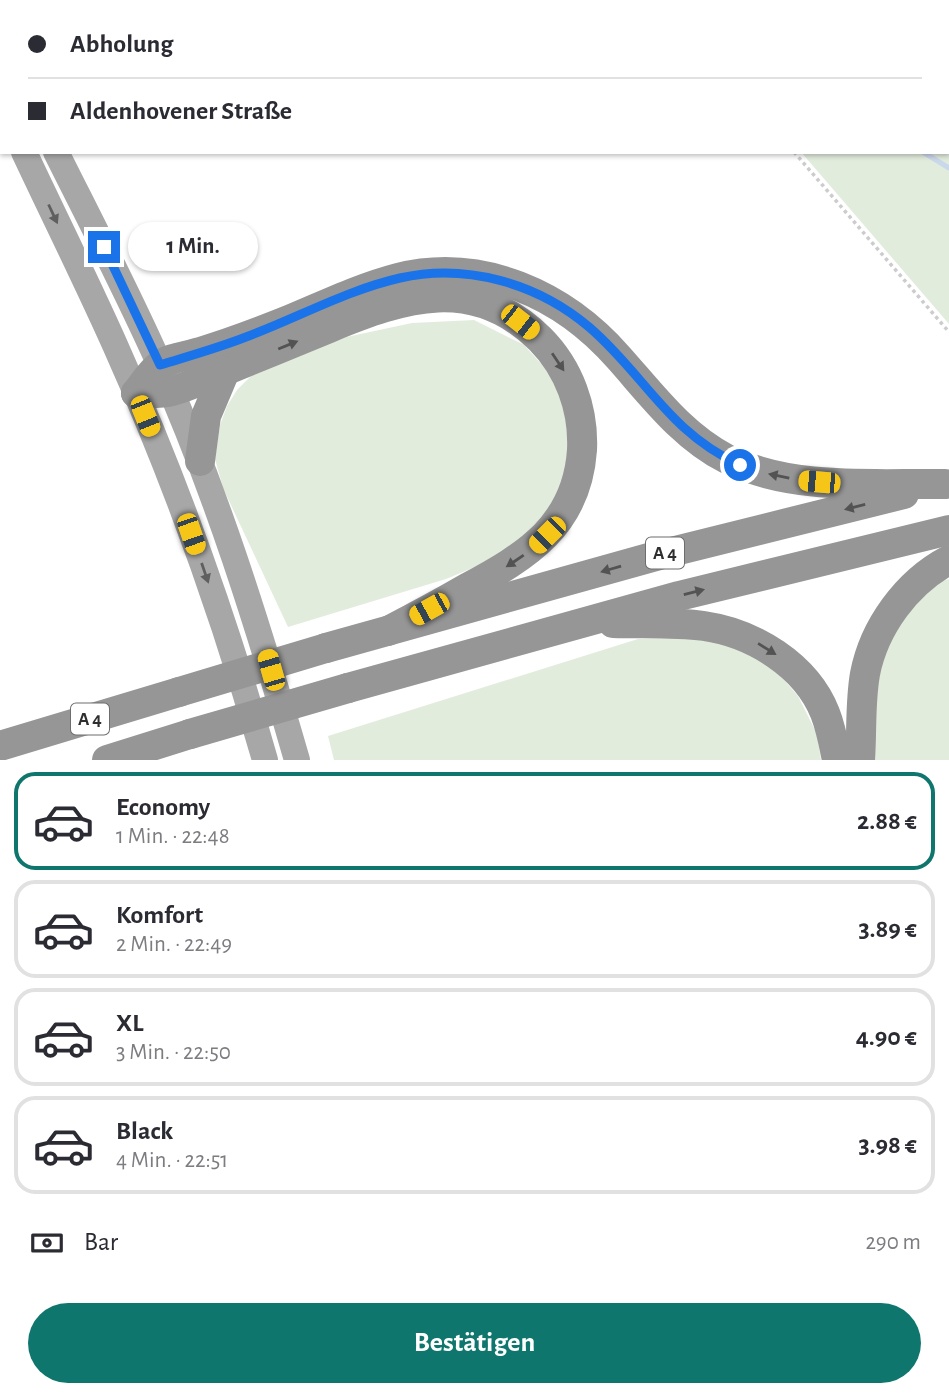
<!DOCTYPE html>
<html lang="de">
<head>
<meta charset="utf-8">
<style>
  body { margin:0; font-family:"Alegreya Sans",sans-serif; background:#f7f7f7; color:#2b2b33; height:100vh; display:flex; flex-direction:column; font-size:26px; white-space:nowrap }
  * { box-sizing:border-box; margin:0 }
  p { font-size:23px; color:#7c7c81 }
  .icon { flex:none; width:38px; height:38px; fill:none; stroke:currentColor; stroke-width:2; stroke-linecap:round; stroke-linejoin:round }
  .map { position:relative; height:760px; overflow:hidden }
  .details { display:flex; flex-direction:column; background:#fff; flex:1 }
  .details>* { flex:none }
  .banner { position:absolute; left:0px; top:0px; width:950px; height:154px; box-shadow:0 2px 5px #0004; display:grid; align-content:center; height:154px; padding:0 28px; background:#fff }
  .end { position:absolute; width:32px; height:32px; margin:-16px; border:9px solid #1a73e8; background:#fff; box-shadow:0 0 0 4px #fff }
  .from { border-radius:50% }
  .bubble { position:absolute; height:49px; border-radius:24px; background:#fff; box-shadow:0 2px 5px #0004; font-size:23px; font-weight:700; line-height:49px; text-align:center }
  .car { position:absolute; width:21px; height:42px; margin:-21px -10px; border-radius:9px; box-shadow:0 0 5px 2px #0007; background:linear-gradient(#f5c518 24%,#345 0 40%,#f5c518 0 76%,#345 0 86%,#f5c518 0) }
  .banner b { display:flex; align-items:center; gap:24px; height:66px; font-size:26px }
  .banner b+b { border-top:2px solid #e1e1e2 }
  .banner i { width:18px; height:18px; background:#2b2b33 }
  ul { padding:12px 0 0; list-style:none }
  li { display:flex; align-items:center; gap:21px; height:98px; margin:0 14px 10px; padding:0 14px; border:4px solid #e1e1e2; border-radius:21px }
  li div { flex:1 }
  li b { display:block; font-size:26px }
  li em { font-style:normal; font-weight:700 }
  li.selected { border-color:#0f766e }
  li>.icon { width:63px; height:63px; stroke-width:1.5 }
  .pay { display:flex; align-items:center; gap:18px; height:77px; padding:0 28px; font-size:26px }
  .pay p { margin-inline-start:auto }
  .primary-button { display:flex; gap:14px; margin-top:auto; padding:14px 28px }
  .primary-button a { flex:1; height:80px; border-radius:42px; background:#0f766e; color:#fff; font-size:28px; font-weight:700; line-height:80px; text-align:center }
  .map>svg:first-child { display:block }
  .green { fill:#e2ecdd }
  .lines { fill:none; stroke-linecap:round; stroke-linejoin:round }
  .stream { stroke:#cad8eb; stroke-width:5 }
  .path { stroke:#ccc; stroke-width:3.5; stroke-dasharray:3.5 3.5; stroke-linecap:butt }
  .primary { stroke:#a7a7a7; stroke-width:26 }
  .highway { stroke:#969696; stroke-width:30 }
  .highway-bridge { stroke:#969696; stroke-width:30 }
  .oneway { fill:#5f5f5f }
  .oneway2 { fill:#535353 }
  .route { stroke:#1a73e8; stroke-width:9 }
  .labels { text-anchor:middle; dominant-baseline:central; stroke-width:7; stroke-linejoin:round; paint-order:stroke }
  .shield { fill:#fff; stroke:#6d6d6d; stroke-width:2 }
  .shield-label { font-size:19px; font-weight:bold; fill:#2f2f2f }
</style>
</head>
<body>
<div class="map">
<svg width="949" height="760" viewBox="0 0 949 760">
  <rect width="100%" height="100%" fill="#fff"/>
  <g class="green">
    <polygon points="674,0 949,0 949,324 801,152 948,152 948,2"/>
    <polygon points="474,320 524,345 556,380 566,402 573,457 560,496 509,553 446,579 288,627 223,488 215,459 220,425 227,406 237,390 254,373 337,339 412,323"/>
    <polygon points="949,579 949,760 872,760 878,683 886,647 925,586"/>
    <polygon points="716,637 772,666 798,696 817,734 821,760 334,760 328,736 638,639"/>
  </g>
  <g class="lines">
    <g class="stream">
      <polyline points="748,0 749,2"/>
      <polyline points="923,152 949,168"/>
    </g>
    <g class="path">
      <polyline points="15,0 16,2"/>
      <polyline points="663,0 664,2"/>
      <polyline points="191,2 195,0"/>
      <polyline points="794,152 949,332"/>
    </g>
    <g class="primary">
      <polyline points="0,41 2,45"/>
      <polyline points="0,103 2,106"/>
      <path d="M24 152C54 216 86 280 115 345 175 479 225 619 265 760"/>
      <path d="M56 152C91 222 127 291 159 363 216 491 258 625 297 760"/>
    </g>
    <g class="highway">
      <path d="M136 393C143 385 150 372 160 365 169 358 188 356 200 352 230 343 259 332 289 320 325 305 360 288 398 278 482 257 564 295 619 358 652 395 682 436 727 459 793 491 873 483 945 484"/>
      <path d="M136 393C147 393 161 394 172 391 187 387 202 380 217 374 254 359 292 343 329 328 404 297 474 274 540 339 569 368 584 409 582 450 577 525 527 556 467 588 441 603 415 617 388 631"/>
      <polyline points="200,461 206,416 225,371"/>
      <path d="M613 623C643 624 674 622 704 626 753 633 806 665 825 713 831 728 834 745 837 760"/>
      <polyline points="326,648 663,554 904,494"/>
      <polyline points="348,688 679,596 949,530"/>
      <polyline points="0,746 179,692"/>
      <polyline points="107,760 190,734"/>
      <path d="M860 760C862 731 860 702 865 674 874 627 907 582 949 560"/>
    </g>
    <g class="highway-bridge">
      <polyline points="179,692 326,648"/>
      <polyline points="190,734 348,688"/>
    </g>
  </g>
  <defs><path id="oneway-solid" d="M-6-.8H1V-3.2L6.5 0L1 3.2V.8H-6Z" transform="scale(1.75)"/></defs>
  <g class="oneway">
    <use href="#oneway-solid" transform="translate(53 214) rotate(65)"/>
    <use href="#oneway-solid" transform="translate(205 573) rotate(71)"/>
  </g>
  <g class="oneway2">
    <use href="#oneway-solid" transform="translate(288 345) rotate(-22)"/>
    <use href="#oneway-solid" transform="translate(558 362) rotate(56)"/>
    <use href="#oneway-solid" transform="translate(779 476) rotate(-168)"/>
    <use href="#oneway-solid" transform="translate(855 507) rotate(166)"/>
    <use href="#oneway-solid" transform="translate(515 561) rotate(146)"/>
    <use href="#oneway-solid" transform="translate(611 569) rotate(164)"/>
    <use href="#oneway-solid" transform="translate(694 592) rotate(-14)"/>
    <use href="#oneway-solid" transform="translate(767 649) rotate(32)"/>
  </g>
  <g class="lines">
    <path class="route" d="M104 247 160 365C189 356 218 348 246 337 297 318 347 290 400 278 466 263 537 283 589 327 645 375 667 431 740 465"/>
  </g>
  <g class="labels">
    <g class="shield">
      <rect x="646" y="537.5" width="38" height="31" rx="5"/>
      <rect x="71" y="703.5" width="38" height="31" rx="5"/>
    </g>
    <g class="shield-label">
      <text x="665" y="553">A 4</text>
      <text x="90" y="719">A 4</text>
    </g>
  </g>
</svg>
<i class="end from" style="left:740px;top:465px"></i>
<i class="end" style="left:104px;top:247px"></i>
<div class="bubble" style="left:128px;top:222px;width:130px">1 Min.</div>
<i class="car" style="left:520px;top:322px;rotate:128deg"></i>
<i class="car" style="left:145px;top:416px;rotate:158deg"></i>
<i class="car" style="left:819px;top:482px;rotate:275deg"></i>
<i class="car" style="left:191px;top:534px;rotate:161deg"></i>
<i class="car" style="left:547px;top:535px;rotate:225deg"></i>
<i class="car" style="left:429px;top:609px;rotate:241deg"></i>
<i class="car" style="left:271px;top:670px;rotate:344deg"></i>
<div class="banner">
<b><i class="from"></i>Abholung</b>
<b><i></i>Aldenhovener Straße</b>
</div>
</div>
<section class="details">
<ul>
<li class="selected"><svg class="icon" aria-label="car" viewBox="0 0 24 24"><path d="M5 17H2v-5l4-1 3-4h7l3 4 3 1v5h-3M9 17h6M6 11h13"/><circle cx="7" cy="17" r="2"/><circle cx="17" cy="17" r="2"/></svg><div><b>Economy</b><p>1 Min. · 22:48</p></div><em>2.88 €</em></li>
<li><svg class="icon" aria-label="car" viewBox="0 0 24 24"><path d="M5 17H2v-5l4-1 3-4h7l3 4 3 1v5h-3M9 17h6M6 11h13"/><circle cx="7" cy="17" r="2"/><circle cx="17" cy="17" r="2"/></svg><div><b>Komfort</b><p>2 Min. · 22:49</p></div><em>3.89 €</em></li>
<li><svg class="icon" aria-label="car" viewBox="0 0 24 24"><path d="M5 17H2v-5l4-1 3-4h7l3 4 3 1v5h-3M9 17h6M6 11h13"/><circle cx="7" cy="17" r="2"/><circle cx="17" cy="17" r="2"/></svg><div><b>XL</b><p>3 Min. · 22:50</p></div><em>4.90 €</em></li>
<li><svg class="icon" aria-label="car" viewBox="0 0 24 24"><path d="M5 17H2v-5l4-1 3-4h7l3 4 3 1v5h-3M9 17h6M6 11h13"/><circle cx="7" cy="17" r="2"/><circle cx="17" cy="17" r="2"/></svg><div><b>Black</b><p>4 Min. · 22:51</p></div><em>3.98 €</em></li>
</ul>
<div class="pay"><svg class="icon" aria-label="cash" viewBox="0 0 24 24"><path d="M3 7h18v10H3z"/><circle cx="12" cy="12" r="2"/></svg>Bar<p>290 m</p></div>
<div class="primary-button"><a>Bestätigen</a></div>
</section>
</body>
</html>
